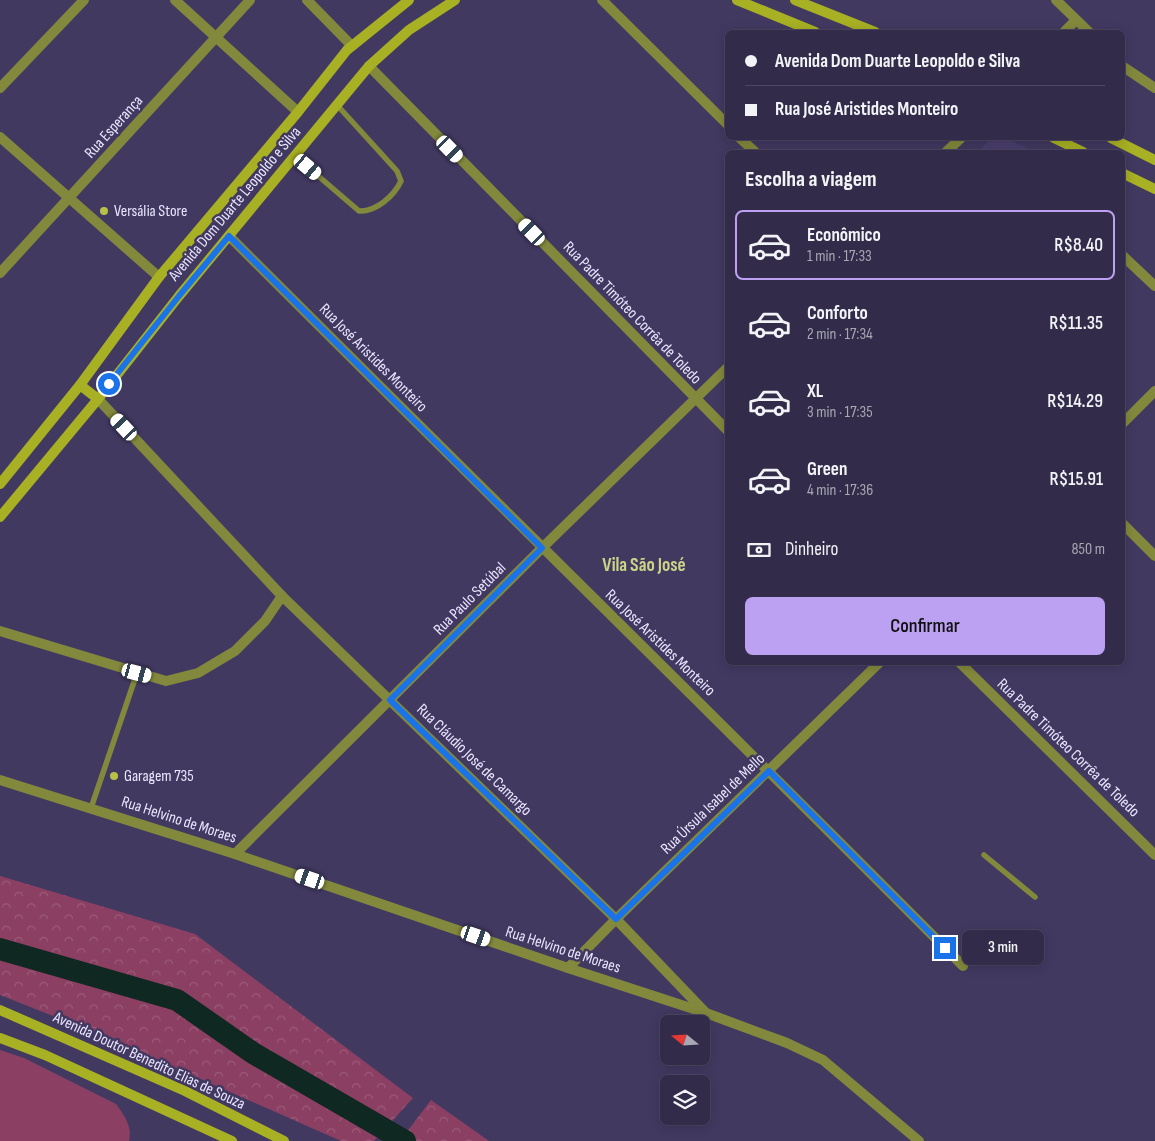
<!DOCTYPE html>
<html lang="pt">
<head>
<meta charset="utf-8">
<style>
  body { margin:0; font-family:"Sofia Sans Condensed",sans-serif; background:#3d3753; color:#f1f3f6; height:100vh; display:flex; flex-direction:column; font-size:19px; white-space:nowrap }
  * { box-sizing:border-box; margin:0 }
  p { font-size:16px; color:#a8a7b4 }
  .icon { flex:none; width:28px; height:28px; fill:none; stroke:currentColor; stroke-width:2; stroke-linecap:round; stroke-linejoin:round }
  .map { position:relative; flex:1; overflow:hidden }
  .sheet { position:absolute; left:725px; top:150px; width:400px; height:515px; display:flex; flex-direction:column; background:#322b49; border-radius:8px; box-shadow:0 2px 12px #0003,0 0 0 1px #4d4761 }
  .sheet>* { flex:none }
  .guide { position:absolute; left:725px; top:30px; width:400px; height:110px; border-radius:8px; box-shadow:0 2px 12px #0003,0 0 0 1px #4d4761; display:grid; align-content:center; height:110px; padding:0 20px; background:#322b49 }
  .needle { width:32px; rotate:288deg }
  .fabs { position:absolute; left:660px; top:1015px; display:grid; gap:10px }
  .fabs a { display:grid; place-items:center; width:50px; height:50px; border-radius:8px; background:#322b49; box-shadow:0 2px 12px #0003,0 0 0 1px #4d4761; font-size:25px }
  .end { position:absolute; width:22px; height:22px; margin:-11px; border:6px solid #1a73e8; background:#fff; box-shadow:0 0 0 2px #fff }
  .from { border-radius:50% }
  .bubble { position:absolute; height:35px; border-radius:8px; background:#322b49; box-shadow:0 2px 12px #0003,0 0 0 1px #4d4761; font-size:16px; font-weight:600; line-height:35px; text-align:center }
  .car { position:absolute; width:15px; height:30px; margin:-15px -8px; border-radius:6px; box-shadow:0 0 4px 1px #0007; background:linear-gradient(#fff 24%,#345 0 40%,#fff 0 76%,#345 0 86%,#fff 0) }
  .guide b { display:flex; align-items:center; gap:18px; height:48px; font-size:19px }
  .guide b+b { border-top:1px solid #4d4761 }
  .guide i { width:12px; height:12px; background:#f1f3f6 }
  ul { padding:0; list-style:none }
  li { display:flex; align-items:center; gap:15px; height:70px; margin:0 10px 8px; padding:0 10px; border:2px solid transparent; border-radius:8px }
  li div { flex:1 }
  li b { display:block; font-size:19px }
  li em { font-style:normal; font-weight:600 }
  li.selected { border-color:#bca0f2 }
  li>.icon { width:45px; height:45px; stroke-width:1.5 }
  h2 { padding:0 20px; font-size:22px; line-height:60px }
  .pay { display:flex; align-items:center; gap:12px; height:55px; padding:0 20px; font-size:19px }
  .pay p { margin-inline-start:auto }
  .cta { display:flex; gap:10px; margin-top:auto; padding:10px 20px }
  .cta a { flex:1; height:58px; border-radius:8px; background:#bca0f2; color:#111; font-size:20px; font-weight:600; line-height:58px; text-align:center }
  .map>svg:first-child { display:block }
  .built { fill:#4a3f6e }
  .forest { fill:url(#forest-crowns) }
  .green { fill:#8b3f62 }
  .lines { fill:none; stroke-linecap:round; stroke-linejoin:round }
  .river { stroke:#102822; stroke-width:22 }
  .service { stroke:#83893c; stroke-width:5.5 }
  .minor { stroke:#83893c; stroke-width:10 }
  .secondary { stroke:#a8b023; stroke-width:10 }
  .route { stroke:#1a73e8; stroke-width:6 }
  .poi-dot { fill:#b8c147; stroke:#423961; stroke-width:2 }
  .labels { text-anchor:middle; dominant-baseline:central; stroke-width:5; stroke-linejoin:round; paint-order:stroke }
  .street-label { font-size:16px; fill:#eae6ff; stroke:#423961 }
  .poi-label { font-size:16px; fill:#eae6ff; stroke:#423961; text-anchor:start }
  .quarter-label { font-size:19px; font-weight:bold; fill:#cbd386; stroke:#423961 }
</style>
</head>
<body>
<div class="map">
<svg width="1155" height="1141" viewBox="0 0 1155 1141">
  <defs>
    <pattern id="forest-crowns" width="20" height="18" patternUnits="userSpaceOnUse" patternTransform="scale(1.25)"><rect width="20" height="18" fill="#8b3f62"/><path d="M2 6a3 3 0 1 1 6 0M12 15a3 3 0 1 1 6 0" fill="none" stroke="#9c5b7a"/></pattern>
  </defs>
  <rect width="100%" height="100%" fill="#423961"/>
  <polygon class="built" points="992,138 1006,138 1035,152 977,152"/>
  <g class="forest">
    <polygon points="0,876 195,934 413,1098 374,1141 341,1141 101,1035 0,995"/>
    <polygon points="431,1100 489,1141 400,1141"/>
  </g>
  <path class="green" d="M0 1050 24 1058 116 1104C124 1115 133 1127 129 1141H0Z"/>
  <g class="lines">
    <polyline class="river" points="0,949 177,1000 253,1053 405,1141"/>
    <g class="service">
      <path d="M295 156 359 211C376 212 394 196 401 181L397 171 337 105"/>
      <polyline points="91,808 137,673"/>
      <polyline points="984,855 1035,897"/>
    </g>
    <g class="minor">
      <polyline points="175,0 298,112"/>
      <polyline points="307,0 352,46"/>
      <polyline points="602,0 728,125"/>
      <polyline points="1056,0 1089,32"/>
      <polyline points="1064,32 1076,20"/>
      <polyline points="369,66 728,431"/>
      <polyline points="1122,66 1155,88"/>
      <polyline points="0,88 84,0"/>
      <polyline points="0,137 159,277"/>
      <polyline points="740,138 755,152"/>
      <polyline points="946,152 961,138"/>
      <path d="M229 236C473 480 720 721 963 966"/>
      <polyline points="1122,255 1155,286"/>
      <polyline points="0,273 250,0"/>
      <polyline points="98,399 282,596 616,919 705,1012"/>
      <polyline points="1122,424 1155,391"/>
      <polyline points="1122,523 1155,556"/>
      <polyline points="0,631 166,681 198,673 235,651 265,621 282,596"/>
      <polyline points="959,662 1155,855"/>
      <polyline points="0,780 235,854 568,968 706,1013 787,1043 823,1060 919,1141"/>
      <polyline points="235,854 542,548 728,367"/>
      <polyline points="568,968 616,919 880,662"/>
    </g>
    <g class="secondary">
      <polyline points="737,0 815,32"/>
      <polyline points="795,0 875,32"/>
      <polyline points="1054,138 1083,152"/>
      <polyline points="1111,138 1155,160"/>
      <polyline points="1122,173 1155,189"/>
      <polyline points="80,385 98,399"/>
      <polyline points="0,484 80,385 159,277 298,112 347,50 409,0"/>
      <polyline points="0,517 98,399 179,296 369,66 409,30 455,0"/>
      <polyline points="0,1010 185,1091 284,1141"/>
      <polyline points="0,1038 45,1055 232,1141"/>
    </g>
  </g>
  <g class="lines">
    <polyline class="route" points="109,384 179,296 229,236 542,548 390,700 616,919 769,771 945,948"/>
  </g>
  <g class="poi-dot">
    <circle cx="104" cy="211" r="5"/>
    <circle cx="114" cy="776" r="5"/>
  </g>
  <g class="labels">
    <g class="street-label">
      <text transform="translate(114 127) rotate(-48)">Rua Esperança</text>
      <text transform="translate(235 204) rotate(-50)">Avenida Dom Duarte Leopoldo e Silva</text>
      <text transform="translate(632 313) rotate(46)">Rua Padre Timóteo Corrêa de Toledo</text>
      <text transform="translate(373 358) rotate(45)">Rua José Aristides Monteiro</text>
      <text transform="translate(470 599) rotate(-45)">Rua Paulo Setúbal</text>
      <text transform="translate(660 643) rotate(44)">Rua José Aristides Monteiro</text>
      <text transform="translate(1068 748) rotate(44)">Rua Padre Timóteo Corrêa de Toledo</text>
      <text transform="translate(474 760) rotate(44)">Rua Cláudio José de Camargo</text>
      <text transform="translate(713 804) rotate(-44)">Rua Úrsula Isabel de Mello</text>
      <text transform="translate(179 820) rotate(18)">Rua Helvino de Moraes</text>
      <text transform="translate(563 950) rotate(18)">Rua Helvino de Moraes</text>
      <text transform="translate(149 1061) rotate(25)">Avenida Doutor Benedito Elias de Souza</text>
    </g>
    <g class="poi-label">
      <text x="114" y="211">Versália Store</text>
      <text x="124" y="776">Garagem 735</text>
    </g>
    <g class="quarter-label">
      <text x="644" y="565">Vila São José</text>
    </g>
  </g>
</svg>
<div class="fabs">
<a><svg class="needle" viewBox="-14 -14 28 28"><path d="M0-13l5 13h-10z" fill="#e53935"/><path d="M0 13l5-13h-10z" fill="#a8a7b4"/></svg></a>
<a><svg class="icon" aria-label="layers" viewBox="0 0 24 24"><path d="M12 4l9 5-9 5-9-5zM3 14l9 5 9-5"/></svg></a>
</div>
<i class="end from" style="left:109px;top:384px"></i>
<i class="end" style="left:945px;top:948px"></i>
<div class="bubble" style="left:962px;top:930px;width:82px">3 min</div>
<i class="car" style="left:450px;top:149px;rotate:136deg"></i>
<i class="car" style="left:308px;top:167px;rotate:130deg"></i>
<i class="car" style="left:532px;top:232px;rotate:316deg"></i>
<i class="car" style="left:124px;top:427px;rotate:317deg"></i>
<i class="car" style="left:137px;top:673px;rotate:105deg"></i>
<i class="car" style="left:310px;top:879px;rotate:289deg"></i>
<i class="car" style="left:476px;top:936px;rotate:109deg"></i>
<div class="guide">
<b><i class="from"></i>Avenida Dom Duarte Leopoldo e Silva</b>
<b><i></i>Rua José Aristides Monteiro</b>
</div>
<section class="sheet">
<h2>Escolha a viagem</h2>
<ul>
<li class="selected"><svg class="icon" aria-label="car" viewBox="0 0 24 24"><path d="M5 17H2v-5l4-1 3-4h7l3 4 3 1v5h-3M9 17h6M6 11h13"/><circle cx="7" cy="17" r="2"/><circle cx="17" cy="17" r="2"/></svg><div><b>Econômico</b><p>1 min · 17:33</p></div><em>R$8.40</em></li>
<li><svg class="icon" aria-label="car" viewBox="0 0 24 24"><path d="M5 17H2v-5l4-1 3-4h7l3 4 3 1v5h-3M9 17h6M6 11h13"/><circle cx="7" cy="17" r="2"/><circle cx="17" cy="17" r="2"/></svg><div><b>Conforto</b><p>2 min · 17:34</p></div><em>R$11.35</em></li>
<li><svg class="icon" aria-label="car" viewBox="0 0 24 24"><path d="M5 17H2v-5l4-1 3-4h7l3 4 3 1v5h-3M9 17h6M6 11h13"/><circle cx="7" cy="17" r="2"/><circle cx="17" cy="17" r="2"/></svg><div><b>XL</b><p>3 min · 17:35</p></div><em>R$14.29</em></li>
<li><svg class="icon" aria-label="car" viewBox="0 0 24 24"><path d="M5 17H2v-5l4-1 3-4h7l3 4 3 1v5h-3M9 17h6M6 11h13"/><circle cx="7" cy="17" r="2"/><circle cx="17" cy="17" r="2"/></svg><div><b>Green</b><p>4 min · 17:36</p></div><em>R$15.91</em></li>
</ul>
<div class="pay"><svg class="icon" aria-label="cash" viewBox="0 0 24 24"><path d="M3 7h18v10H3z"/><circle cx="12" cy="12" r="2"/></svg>Dinheiro<p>850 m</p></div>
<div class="cta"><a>Confirmar</a></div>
</section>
</div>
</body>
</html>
